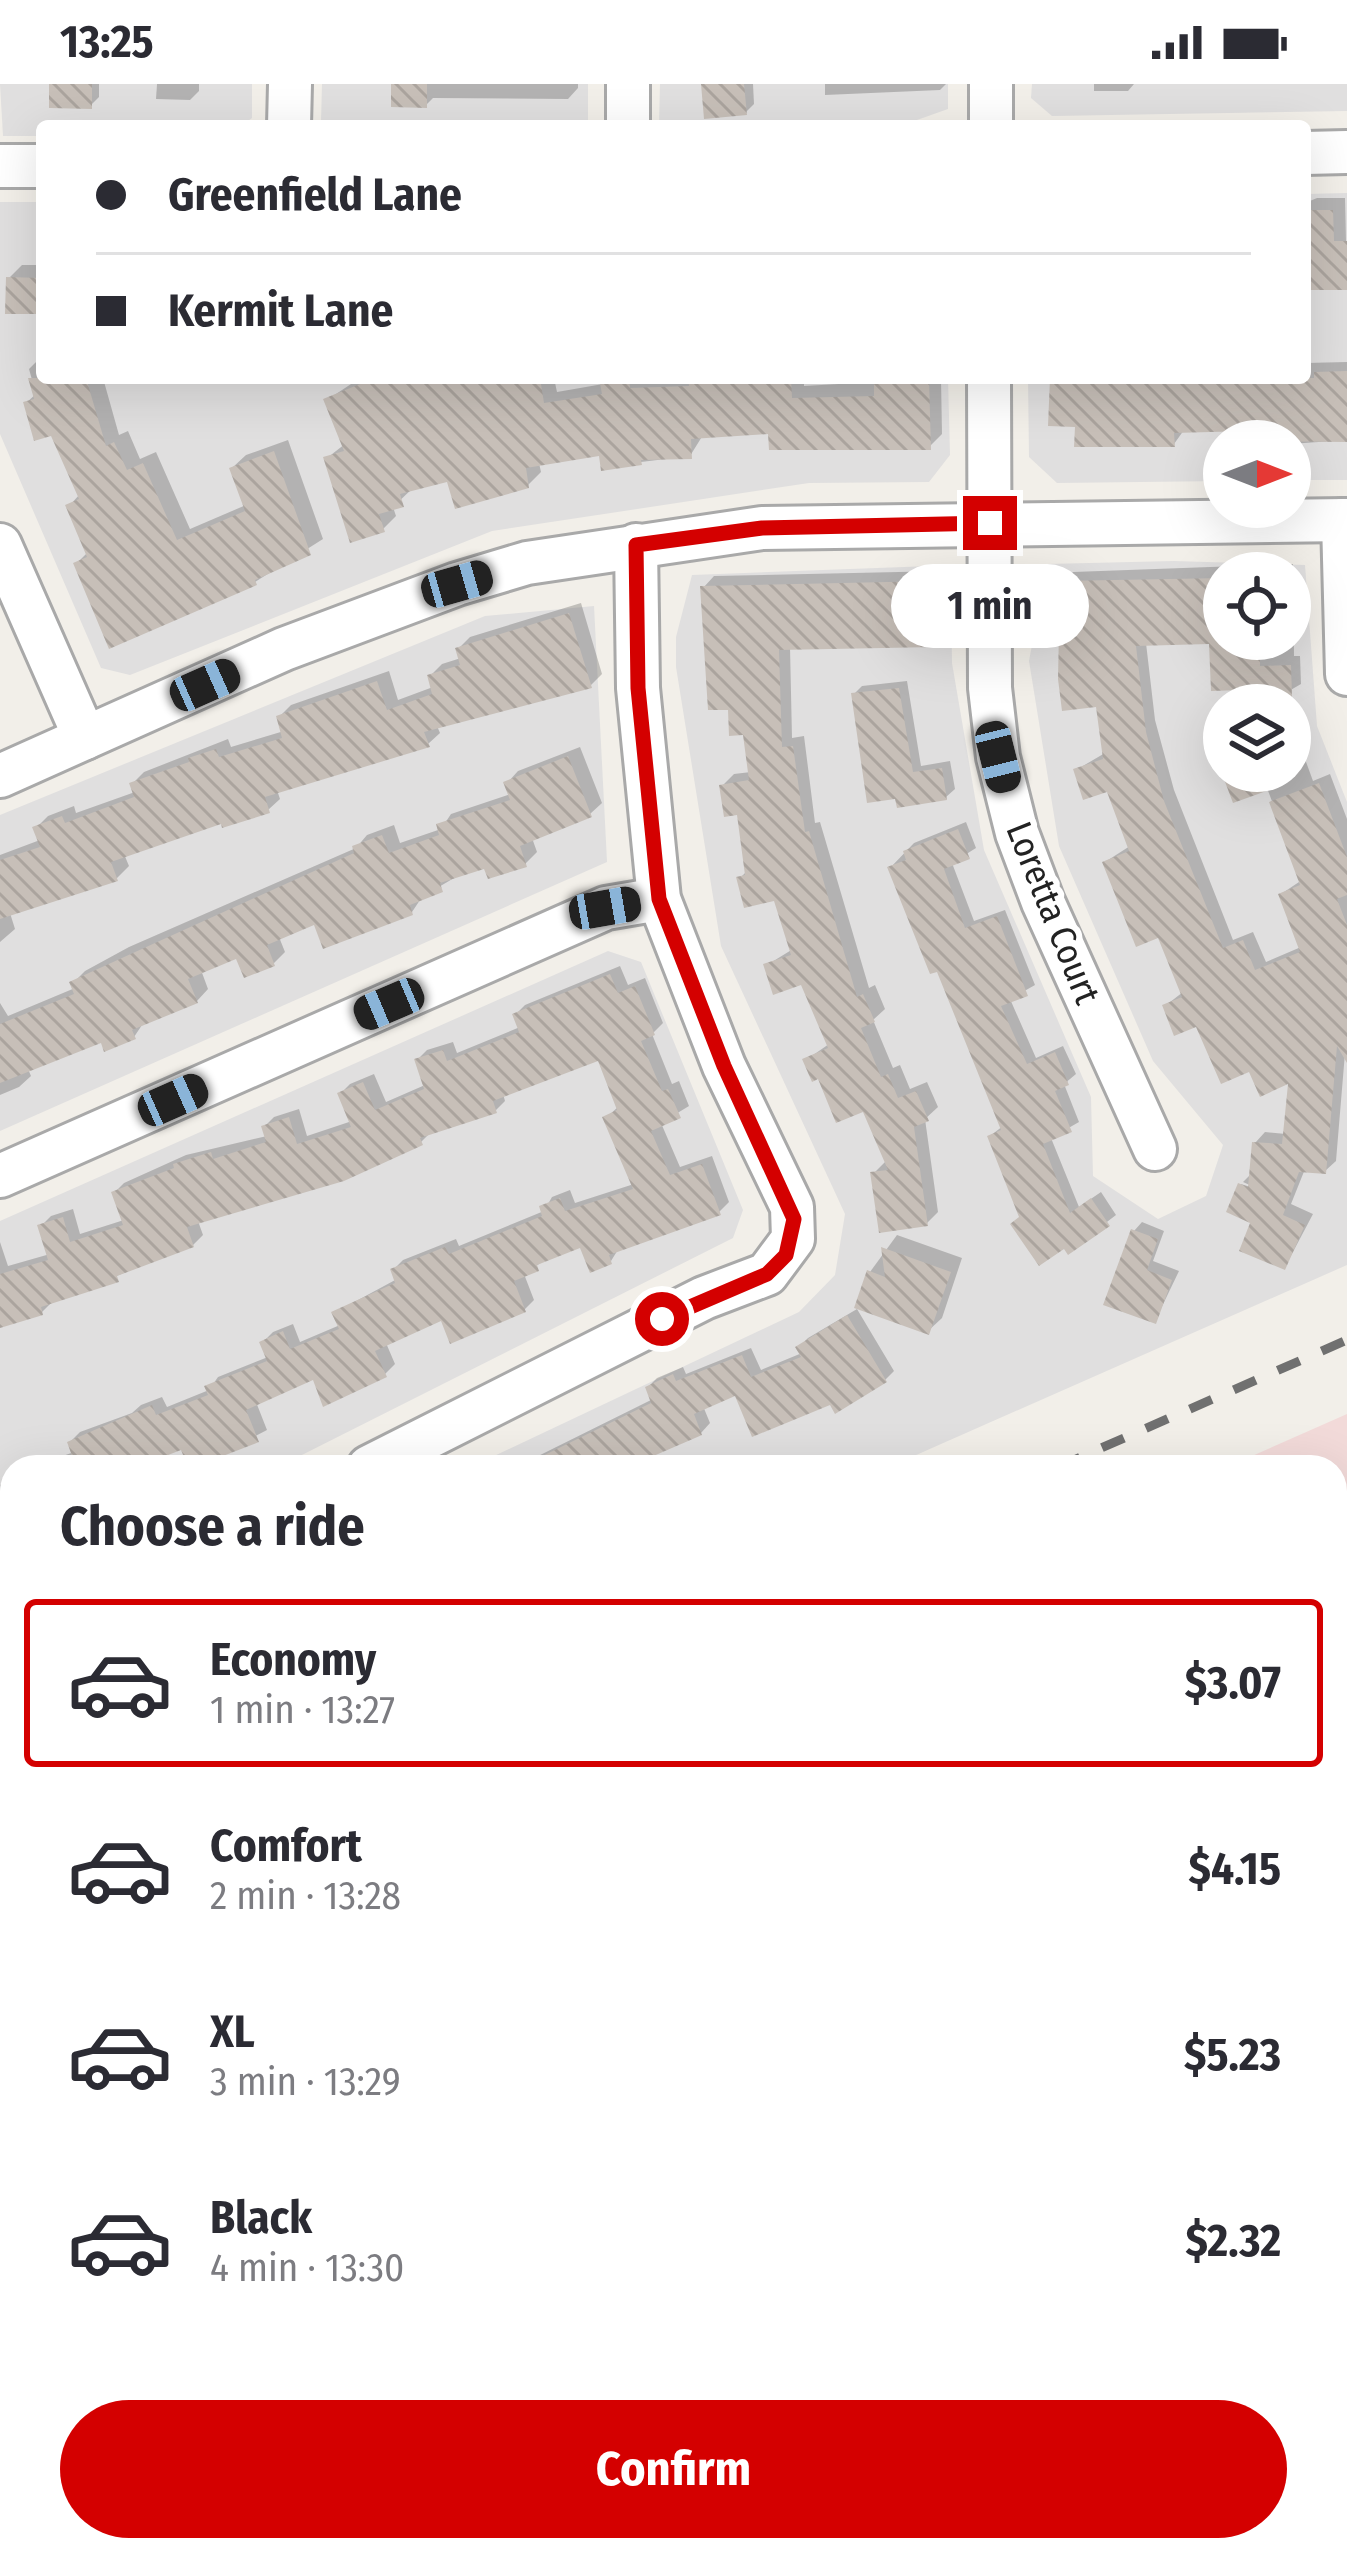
<!DOCTYPE html>
<html lang="en">
<head>
<meta charset="utf-8">
<style>
  body { margin:0; font-family:"Fira Sans Condensed",sans-serif; background:#f7f7f7; color:#2b2b33; height:100vh; display:flex; flex-direction:column; font-size:45px; white-space:nowrap }
  * { box-sizing:border-box; margin:0 }
  p { font-size:39px; color:#7c7c81 }
  .icon { flex:none; width:66px; height:66px; fill:none; stroke:currentColor; stroke-width:2; stroke-linecap:round; stroke-linejoin:round }
  .map { position:relative; flex:1; overflow:hidden }
  .details { position:absolute; left:0px; top:1371px; width:1347px; height:1107px; display:flex; flex-direction:column; background:#fff; border-radius:36px 36px 0 0; box-shadow:0 12px 48px #0002 }
  .details>* { flex:none }
  .top-card { position:absolute; left:36px; top:36px; width:1275px; height:264px; border-radius:12px; box-shadow:0 12px 48px #0002; display:grid; align-content:center; height:264px; padding:0 60px; background:#fff }
  .needle { width:78px; rotate:90deg }
  .tools { position:absolute; left:1203px; top:336px; display:grid; gap:24px }
  .tools a { display:grid; place-items:center; width:108px; height:108px; border-radius:50%; background:#fff; box-shadow:0 12px 48px #0002; font-size:60px }
  .end { position:absolute; width:54px; height:54px; margin:-27px; border:15px solid #d40000; background:#fff; box-shadow:0 0 0 6px #fff }
  .from { border-radius:50% }
  .bubble { position:absolute; height:84px; border-radius:42px; background:#fff; box-shadow:0 12px 48px #0002; font-size:39px; font-weight:700; line-height:84px; text-align:center }
  .car { position:absolute; width:36px; height:72px; margin:-36px -18px; border-radius:15px; box-shadow:0 0 9px 3px #0007; background:linear-gradient(#222 24%,#8ab4d8 0 40%,#222 0 76%,#8ab4d8 0 86%,#222 0) }
  .top-card b { display:flex; align-items:center; gap:42px; height:114px; font-size:45px }
  .top-card b+b { border-top:3px solid #e1e1e2 }
  .top-card i { width:30px; height:30px; background:#2b2b33 }
  ul { padding:0; list-style:none }
  li { display:flex; align-items:center; gap:36px; height:168px; margin:0 24px 18px; padding:0 36px; border:6px solid transparent; border-radius:12px }
  li div { flex:1 }
  li b { display:block; font-size:45px }
  li em { font-style:normal; font-weight:700 }
  li.selected { border-color:#d40000 }
  li>.icon { width:108px; height:108px; stroke-width:1.5 }
  h2 { padding:0 60px; font-size:54px; line-height:144px }
  .button { display:flex; gap:24px; margin-top:auto; padding:24px 60px }
  .button a { flex:1; height:138px; border-radius:72px; background:#d40000; color:#fff; font-size:48px; font-weight:700; line-height:138px; text-align:center }
  .status { display:flex; justify-content:space-between; align-items:center; height:84px; padding:0 60px; background:#fff; direction:ltr }
  .status svg { height:33px; fill:currentColor }
  .map>svg:first-child { display:block }
  .residential { fill:#e0dfdf; fill-rule:evenodd }
  .commercial { fill:#f2dad9 }
  .industrial { fill:url(#industrial-furrows) }
  .shadow { fill:#0003; fill-rule:evenodd }
  .building { fill:url(#building-back-hatch) }
  .lines { fill:none; stroke-linecap:round; stroke-linejoin:round }
  .minor-casing { stroke:#a9a9a9; stroke-width:48 }
  .minor { stroke:#fff; stroke-width:42 }
  .rail { stroke:#707070; stroke-width:9; stroke-dasharray:24 24; stroke-linecap:butt }
  .route { stroke:#d40000; stroke-width:15 }
  .labels { text-anchor:middle; dominant-baseline:central; stroke-width:12; stroke-linejoin:round; paint-order:stroke }
  .street-label { font-size:36px; fill:#222; stroke:#fff }
</style>
</head>
<body>
<div class="status"><b>13:25</b><svg viewBox="0 0 49 12"><path d="M0 12V9h3v3zM5 12V6h3v6zM10 12V3h3v9zM15 12V0h3v12zM26 1h20v11H26zM47 4h2v5h-2z"/></svg></div>
<div class="map">
<svg width="1347" height="2477" viewBox="0 0 1347 2477">
  <defs>
    <pattern id="industrial-furrows" width="10" height="10" patternUnits="userSpaceOnUse" patternTransform="scale(3)"><rect width="10" height="10" fill="#ebdbe8"/><path d="M-1 1l2-2M0 10L10 0M9 11l2-2" fill="none" stroke="#c9bcc7"/></pattern>
    <pattern id="building-back-hatch" width="6" height="6" patternUnits="userSpaceOnUse" patternTransform="scale(3)"><rect width="6" height="6" fill="#c7bfb8"/><path d="M-1 5l2 2M0 0l6 6M5-1l2 2" fill="none" stroke="#aba49e"/></pattern>
  </defs>
  <rect width="100%" height="100%" fill="#f2efe9"/>
  <g class="residential">
    <polygon points="0,0 252,0 252,34 241,42 42,42 42,52 3,52"/>
    <polygon points="322,0 588,0 588,42 327,42 321,39"/>
    <polygon points="660,0 948,0 948,25 900,42 659,42"/>
    <polygon points="1032,0 1347,0 1347,27 1052,32 1031,14"/>
    <polygon points="1347,109 1347,396 1290,396 1290,357 1224,357 1224,397 1057,399 1029,373 1028,294 1305,294 1305,110"/>
    <polygon points="0,118 42,118 42,294 948,294 950,371 929,398 809,399 492,447 130,591 101,584 0,350"/>
    <path d="M1174 477 1305 481 1317 642 1347 718V1181L889 1383H471L799 1228 835 1191 845 1130 721 862 676 583V553L692 491 931 482 951 497 952 579 984 766 1091 1013 1093 1092 1158 1135 1206 1112 1223 1061 1153 977 1059 762 1029 577 1047 480ZM1224 489H1290V555H1224ZM1224 621H1290V687H1224Z"/>
    <polygon points="594,522 607,778 0,1047 0,731 485,532"/>
    <polygon points="608,867 641,878 743,1126 733,1154 278,1383 12,1383 12,1517 0,1523 0,1137"/>
    <polygon points="12,1600 12,1770 0,1775 0,1606"/>
    <polygon points="1347,2426 1347,2477 1231,2477 1256,2466 1335,2466 1335,2431"/>
  </g>
  <g class="commercial">
    <polygon points="1347,1330 1347,1674 1335,1679 1335,1383 1227,1383"/>
    <polygon points="12,1919 12,2466 321,2466 296,2477 0,2477 0,1924"/>
  </g>
  <g class="industrial">
    <polygon points="1347,1673 1347,2301 1335,2306 1335,1679"/>
    <polygon points="318,2466 979,2466 954,2477 293,2477"/>
  </g>
  <g class="shadow">
    <polygon points="52,0 99,0 99,13 90,22"/>
    <polygon points="157,0 199,0 199,7 190,16 156,15"/>
    <polygon points="394,0 578,0 578,4 568,15 433,14 426,21"/>
    <polygon points="704,0 753,0 754,20 746,28"/>
    <polygon points="825,0 946,0 940,6 825,11"/>
    <polygon points="1094,0 1134,0 1128,7 1094,7"/>
    <polygon points="1317,114 1345,114 1347,200 1305,202 1305,119"/>
    <polygon points="42,131 42,237 41,227 9,194 22,181 37,181"/>
    <polygon points="42,272 42,294 103,294 119,351 128,347 140,375 156,368 190,445 246,421 232,384 246,371 288,356 323,455 255,498 77,479 88,468 69,422 80,410 52,349 26,319 36,310 29,285"/>
    <polygon points="1347,278 1347,356 1290,360 1251,344 1184,346 1174,360 1078,340 1053,294 1305,294 1305,279"/>
    <polygon points="360,294 554,294 557,308 603,300 602,294 804,294 804,302 941,294 942,350 929,363 771,346 703,351 690,372 641,378 601,369 539,379 541,388 527,402 450,394 414,403 393,423 396,432 383,445 327,374 345,360 327,316"/>
    <path d="M1293 480 1294 572H1300L1301 600 1282 611 1285 621H1245L1244 603 1212 557 1146 559 1155 636 1174 706 1233 856 1253 848 1266 878 1301 863 1281 810 1302 796 1267 704 1225 687H1290V634L1313 697 1330 690 1347 735V973L1345 969 1336 1077 1325 1087 1305 1085 1291 1120 1313 1130 1285 1183 1254 1138 1230 1127 1241 1100 1263 1107 1243 1098 1252 1089 1255 1059 1265 1048 1286 1050 1292 995 1250 984 1198 939 1165 922 1183 908 1160 850 1105 778 1130 762 1109 704 1076 686 1105 669 1098 619 1063 499 1073 488ZM1224 489H1290V555H1224Z"/>
    <polygon points="944,487 945,549 934,560 790,563 792,654 804,652 815,739 820,738 869,904 875,901 885,925 873,936 893,984 900,981 910,1005 927,998 938,1023 925,1035 938,1128 927,1139 874,1089 887,1076 865,1024 806,976 829,960 803,898 767,881 793,865 776,814 740,794 747,787 740,728 722,702 734,690 751,688 746,648 730,623 703,504 714,492"/>
    <polygon points="581,519 602,590 591,601 437,642 440,649 428,660 277,706 280,715 268,726 223,736 124,770 129,782 117,794 10,829 15,845 0,858 0,771 40,756 36,744 48,732 74,722 76,729 135,708 132,700 144,688 228,655 231,663 284,647 279,633 291,621 389,587 398,616 433,603 430,592 442,580 461,574 458,565 470,553"/>
    <polygon points="907,597 921,682 950,677 955,705 946,713 899,721 854,610 862,602"/>
    <polygon points="1224,647 1224,685 1214,657"/>
    <polygon points="580,663 602,719 590,730 532,754 537,768 525,780 486,781 454,794 422,813 412,828 316,837 279,853 285,868 273,880 238,871 201,886 208,905 197,917 144,938 134,953 102,955 28,985 31,992 19,1003 0,1011 0,919 8,932 75,904 73,899 85,887 129,863 356,764 367,751 394,741 400,759 441,745 451,730 511,710 507,699 518,687"/>
    <polygon points="966,738 976,764 952,779 974,837 1005,826 1035,901 1010,915 1036,974 1063,962 1076,990 1064,1000 1079,1038 1051,1054 1079,1123 1101,1108 1116,1131 1069,1167 1022,1132 990,1052 1003,1042 939,884 890,784 914,759"/>
    <polygon points="620,882 628,901 645,894 663,939 652,950 672,1000 679,997 689,1022 661,1039 680,1083 712,1072 729,1118 719,1128 619,1164 611,1177 582,1160 548,1174 524,1190 534,1216 524,1226 443,1233 386,1259 395,1280 385,1290 314,1292 256,1318 267,1346 197,1383 191,1383 183,1362 139,1383 32,1383 74,1368 70,1358 80,1348 132,1329 141,1321 162,1313 167,1323 209,1306 218,1293 268,1273 263,1258 273,1248 293,1240 300,1258 340,1241 334,1229 397,1195 393,1186 403,1176 456,1155 459,1162 544,1127 552,1113 570,1106 575,1119 634,1100 606,1034 619,1022 599,973 503,1010 505,1017 495,1027 432,1047 421,1058 198,1137 203,1151 193,1161 52,1218 42,1228 0,1241 0,1158 8,1182 50,1170 41,1142 51,1132 73,1125 80,1150 124,1136 114,1109 124,1099 186,1071 267,1052 264,1043 274,1033 299,1025 307,1052 352,1037 340,1010 350,1000 374,990 386,1018 425,1001 417,976 427,966 453,958 457,969 520,943 515,931 525,921"/>
    <polygon points="1142,1138 1164,1147 1153,1177 1179,1187 1155,1237 1134,1147"/>
    <polygon points="897,1151 962,1174 942,1234 928,1247 870,1188"/>
    <polygon points="857,1225 894,1287 885,1296 831,1317 736,1308 703,1322 710,1339 701,1349 620,1383 516,1383 653,1315 648,1303 657,1294 683,1283 686,1290 751,1264 761,1286 802,1269 799,1263 808,1254"/>
    <polygon points="12,1390 12,1454 0,1459 0,1418 5,1416 0,1401"/>
    <polygon points="12,1632 12,1714 7,1703 0,1705 0,1640"/>
    <polygon points="1347,1713 1347,2033 1335,2011 1335,1718"/>
    <polygon points="0,2079 12,2106 12,2217 0,2223"/>
    <polygon points="0,2381 12,2407 12,2466 38,2466 43,2477 0,2477"/>
    <polygon points="1347,2439 1347,2477 1320,2477 1315,2466 1335,2466 1335,2444"/>
    <polygon points="79,2466 286,2466 261,2477 84,2477"/>
    <polygon points="606,2466 581,2477 324,2477 337,2466"/>
  </g>
  <g class="building">
    <polygon points="49,0 92,0 92,25 49,24"/>
    <polygon points="391,0 427,0 427,24 391,23"/>
    <polygon points="701,0 744,0 747,31 704,35"/>
    <polygon points="1305,126 1333,126 1334,157 1347,157 1347,206 1310,206"/>
    <polygon points="6,193 42,194 42,230 5,230"/>
    <polygon points="1347,287 1347,358 1248,357 1248,347 1174,349 1175,363 1074,363 1075,343 1048,342 1050,294 1314,294 1314,288"/>
    <polygon points="28,294 86,294 106,362 114,358 127,386 143,379 177,456 245,427 229,384 274,367 311,471 255,496 257,501 109,565 73,479 87,473 65,421 79,415 51,352 34,357 23,318 34,315"/>
    <polygon points="375,294 540,294 544,319 602,310 599,294 629,294 630,304 689,302 688,294 791,294 792,314 874,312 874,294 929,294 931,366 769,366 768,350 691,355 692,375 641,376 642,381 601,387 599,372 526,384 529,404 455,425 447,398 400,410 404,423 379,430 385,448 350,459 323,373 344,367 323,315"/>
    <polygon points="1224,494 1224,556 1260,555 1260,582 1291,581 1292,613 1274,614 1274,621 1242,621 1241,606 1211,607 1209,560 1136,562 1146,648 1164,717 1223,864 1243,856 1255,886 1300,868 1278,810 1300,801 1269,718 1319,699 1347,773 1347,811 1337,815 1347,841 1347,979 1337,962 1326,1090 1299,1088 1283,1131 1305,1141 1285,1186 1239,1167 1250,1139 1226,1128 1238,1099 1248,1103 1252,1058 1282,1060 1288,1000 1260,1013 1249,988 1221,1000 1196,943 1174,952 1162,921 1182,913 1158,854 1136,863 1102,778 1129,767 1107,708 1083,716 1073,685 1103,675 1096,623 1062,627 1058,595 1060,497"/>
    <polygon points="934,497 935,563 779,566 782,663 793,662 805,748 809,747 857,913 863,910 875,938 861,944 881,993 888,990 898,1014 916,1007 929,1037 914,1043 928,1142 879,1149 870,1088 888,1086 863,1028 836,1039 818,995 812,998 802,975 828,964 801,901 773,911 763,880 791,871 774,817 744,824 736,793 745,791 737,731 724,733 719,701 749,696 743,651 729,652 728,626 708,626 700,502"/>
    <polygon points="569,529 592,604 424,648 430,663 265,713 270,729 222,744 221,740 111,778 118,797 0,835 0,776 40,763 32,743 62,732 65,739 134,713 129,699 189,678 188,674 216,665 219,673 282,654 276,632 377,597 387,626 432,610 427,591 460,581 455,564"/>
    <polygon points="899,604 913,688 942,684 947,716 897,724 895,715 867,719 851,609"/>
    <polygon points="568,672 592,733 520,762 527,783 488,795 484,785 440,799 443,808 410,821 413,831 323,865 314,841 267,861 275,882 244,894 236,875 188,895 198,919 132,946 136,955 104,968 101,959 0,999 0,940 74,910 69,898 354,769 352,762 382,751 389,769 439,751 436,740 510,716 503,698"/>
    <polygon points="1221,687 1266,687 1272,705 1233,719"/>
    <polygon points="958,745 970,775 944,785 965,844 997,832 1028,912 1001,922 1027,980 1055,968 1069,1001 1055,1007 1072,1048 1043,1060 1070,1129 1091,1114 1110,1142 1068,1171 1064,1165 1039,1182 1010,1140 1019,1133 987,1052 1001,1046 937,888 930,890 887,783 906,776 903,767"/>
    <polygon points="610,890 618,909 635,902 655,951 641,957 662,1007 668,1005 681,1034 651,1047 670,1091 702,1080 721,1131 609,1171 612,1180 590,1189 580,1164 537,1181 539,1187 514,1197 526,1228 450,1260 441,1237 375,1267 387,1293 323,1323 313,1296 246,1326 259,1358 210,1377 212,1383 188,1383 181,1366 137,1383 76,1383 67,1358 152,1321 156,1331 208,1311 204,1302 267,1277 259,1258 283,1247 290,1265 339,1245 331,1228 395,1199 390,1185 445,1163 449,1170 542,1132 539,1122 560,1114 565,1127 633,1105 602,1033 617,1026 598,977 493,1017 497,1029 420,1054 423,1061 344,1097 187,1143 194,1163 117,1192 119,1198 41,1223 43,1231 0,1244 0,1190 48,1176 37,1141 63,1133 70,1158 123,1141 111,1108 174,1084 173,1080 211,1068 213,1075 266,1058 261,1042 289,1033 297,1060 351,1043 337,1009 363,998 375,1026 424,1005 414,975 443,966 447,977 519,948 512,930"/>
    <polygon points="1131,1145 1158,1155 1147,1186 1172,1196 1156,1240 1103,1221"/>
    <polygon points="881,1163 951,1188 929,1251 854,1224 867,1186 885,1193"/>
    <polygon points="847,1231 887,1298 835,1330 830,1321 752,1353 735,1312 694,1330 702,1351 628,1383 520,1383 651,1319 645,1303 673,1290 676,1297 742,1271 751,1293 801,1273 795,1263"/>
  </g>
  <g class="lines">
    <g class="minor-casing">
      <g id="minor">
        <polyline points="289,42 290,0"/>
        <polyline points="628,42 628,0"/>
        <polyline points="991,42 991,0"/>
        <polyline points="1305,69 1347,68"/>
        <polyline points="0,82 42,82"/>
        <polyline points="989,294 990,604 998,673 1017,749 1043,818 1155,1065"/>
        <polyline points="1343,436 1347,590"/>
        <polyline points="0,461 85,654"/>
        <polyline points="0,692 284,565 457,500 527,479 762,444 1347,436"/>
        <polyline points="0,1092 606,824 659,815"/>
        <polyline points="369,1383 704,1214 767,1190 793,1155 792,1123 724,982 659,815 638,604 636,461"/>
        <polyline points="0,1569 12,1563"/>
        <polyline points="1335,1679 1347,1674"/>
        <polyline points="0,1962 12,1960"/>
        <polyline points="1335,2194 1335,2222"/>
        <polyline points="6,2265 12,2277"/>
        <polyline points="1335,2371 1347,2366"/>
        <polyline points="658,2477 661,2466"/>
        <polyline points="773,2477 797,2466"/>
        <polyline points="1092,2477 1118,2466"/>
      </g>
    </g>
    <use href="#minor" class="minor"/>
    <g class="rail">
      <polyline points="1058,1383 1347,1256"/>
      <polyline points="0,1849 12,1844"/>
    </g>
  </g>
  <g class="lines">
    <polyline class="route" points="662,1235 767,1190 786,1171 794,1135 724,982 659,815 638,604 636,461 762,444 990,439"/>
  </g>
  <g class="labels">
    <g class="street-label">
      <text transform="translate(1053 829) rotate(68)">Loretta Court</text>
    </g>
  </g>
</svg>
<div class="tools">
<a><svg class="needle" viewBox="-14 -14 28 28"><path d="M0-13l5 13h-10z" fill="#e53935"/><path d="M0 13l5-13h-10z" fill="#7c7c81"/></svg></a>
<a><svg class="icon" aria-label="locate" viewBox="0 0 24 24"><circle cx="12" cy="12" r="6"/><path d="M12 2v4M12 18v4M2 12h4M18 12h4"/></svg></a>
<a><svg class="icon" aria-label="layers" viewBox="0 0 24 24"><path d="M12 4l9 5-9 5-9-5zM3 14l9 5 9-5"/></svg></a>
</div>
<i class="end from" style="left:662px;top:1235px"></i>
<i class="end" style="left:990px;top:439px"></i>
<div class="bubble" style="left:891px;top:480px;width:198px">1 min</div>
<i class="car" style="left:457px;top:500px;rotate:74deg"></i>
<i class="car" style="left:205px;top:601px;rotate:66deg"></i>
<i class="car" style="left:998px;top:673px;rotate:166deg"></i>
<i class="car" style="left:605px;top:824px;rotate:80deg"></i>
<i class="car" style="left:389px;top:920px;rotate:247deg"></i>
<i class="car" style="left:173px;top:1016px;rotate:66deg"></i>
<div class="top-card">
<b><i class="from"></i>Greenfield Lane</b>
<b><i></i>Kermit Lane</b>
</div>
<section class="details">
<h2>Choose a ride</h2>
<ul>
<li class="selected"><svg class="icon" aria-label="car" viewBox="0 0 24 24"><path d="M5 17H2v-5l4-1 3-4h7l3 4 3 1v5h-3M9 17h6M6 11h13"/><circle cx="7" cy="17" r="2"/><circle cx="17" cy="17" r="2"/></svg><div><b>Economy</b><p>1 min · 13:27</p></div><em>$3.07</em></li>
<li><svg class="icon" aria-label="car" viewBox="0 0 24 24"><path d="M5 17H2v-5l4-1 3-4h7l3 4 3 1v5h-3M9 17h6M6 11h13"/><circle cx="7" cy="17" r="2"/><circle cx="17" cy="17" r="2"/></svg><div><b>Comfort</b><p>2 min · 13:28</p></div><em>$4.15</em></li>
<li><svg class="icon" aria-label="car" viewBox="0 0 24 24"><path d="M5 17H2v-5l4-1 3-4h7l3 4 3 1v5h-3M9 17h6M6 11h13"/><circle cx="7" cy="17" r="2"/><circle cx="17" cy="17" r="2"/></svg><div><b>XL</b><p>3 min · 13:29</p></div><em>$5.23</em></li>
<li><svg class="icon" aria-label="car" viewBox="0 0 24 24"><path d="M5 17H2v-5l4-1 3-4h7l3 4 3 1v5h-3M9 17h6M6 11h13"/><circle cx="7" cy="17" r="2"/><circle cx="17" cy="17" r="2"/></svg><div><b>Black</b><p>4 min · 13:30</p></div><em>$2.32</em></li>
</ul>
<div class="button"><a>Confirm</a></div>
</section>
</div>
</body>
</html>
